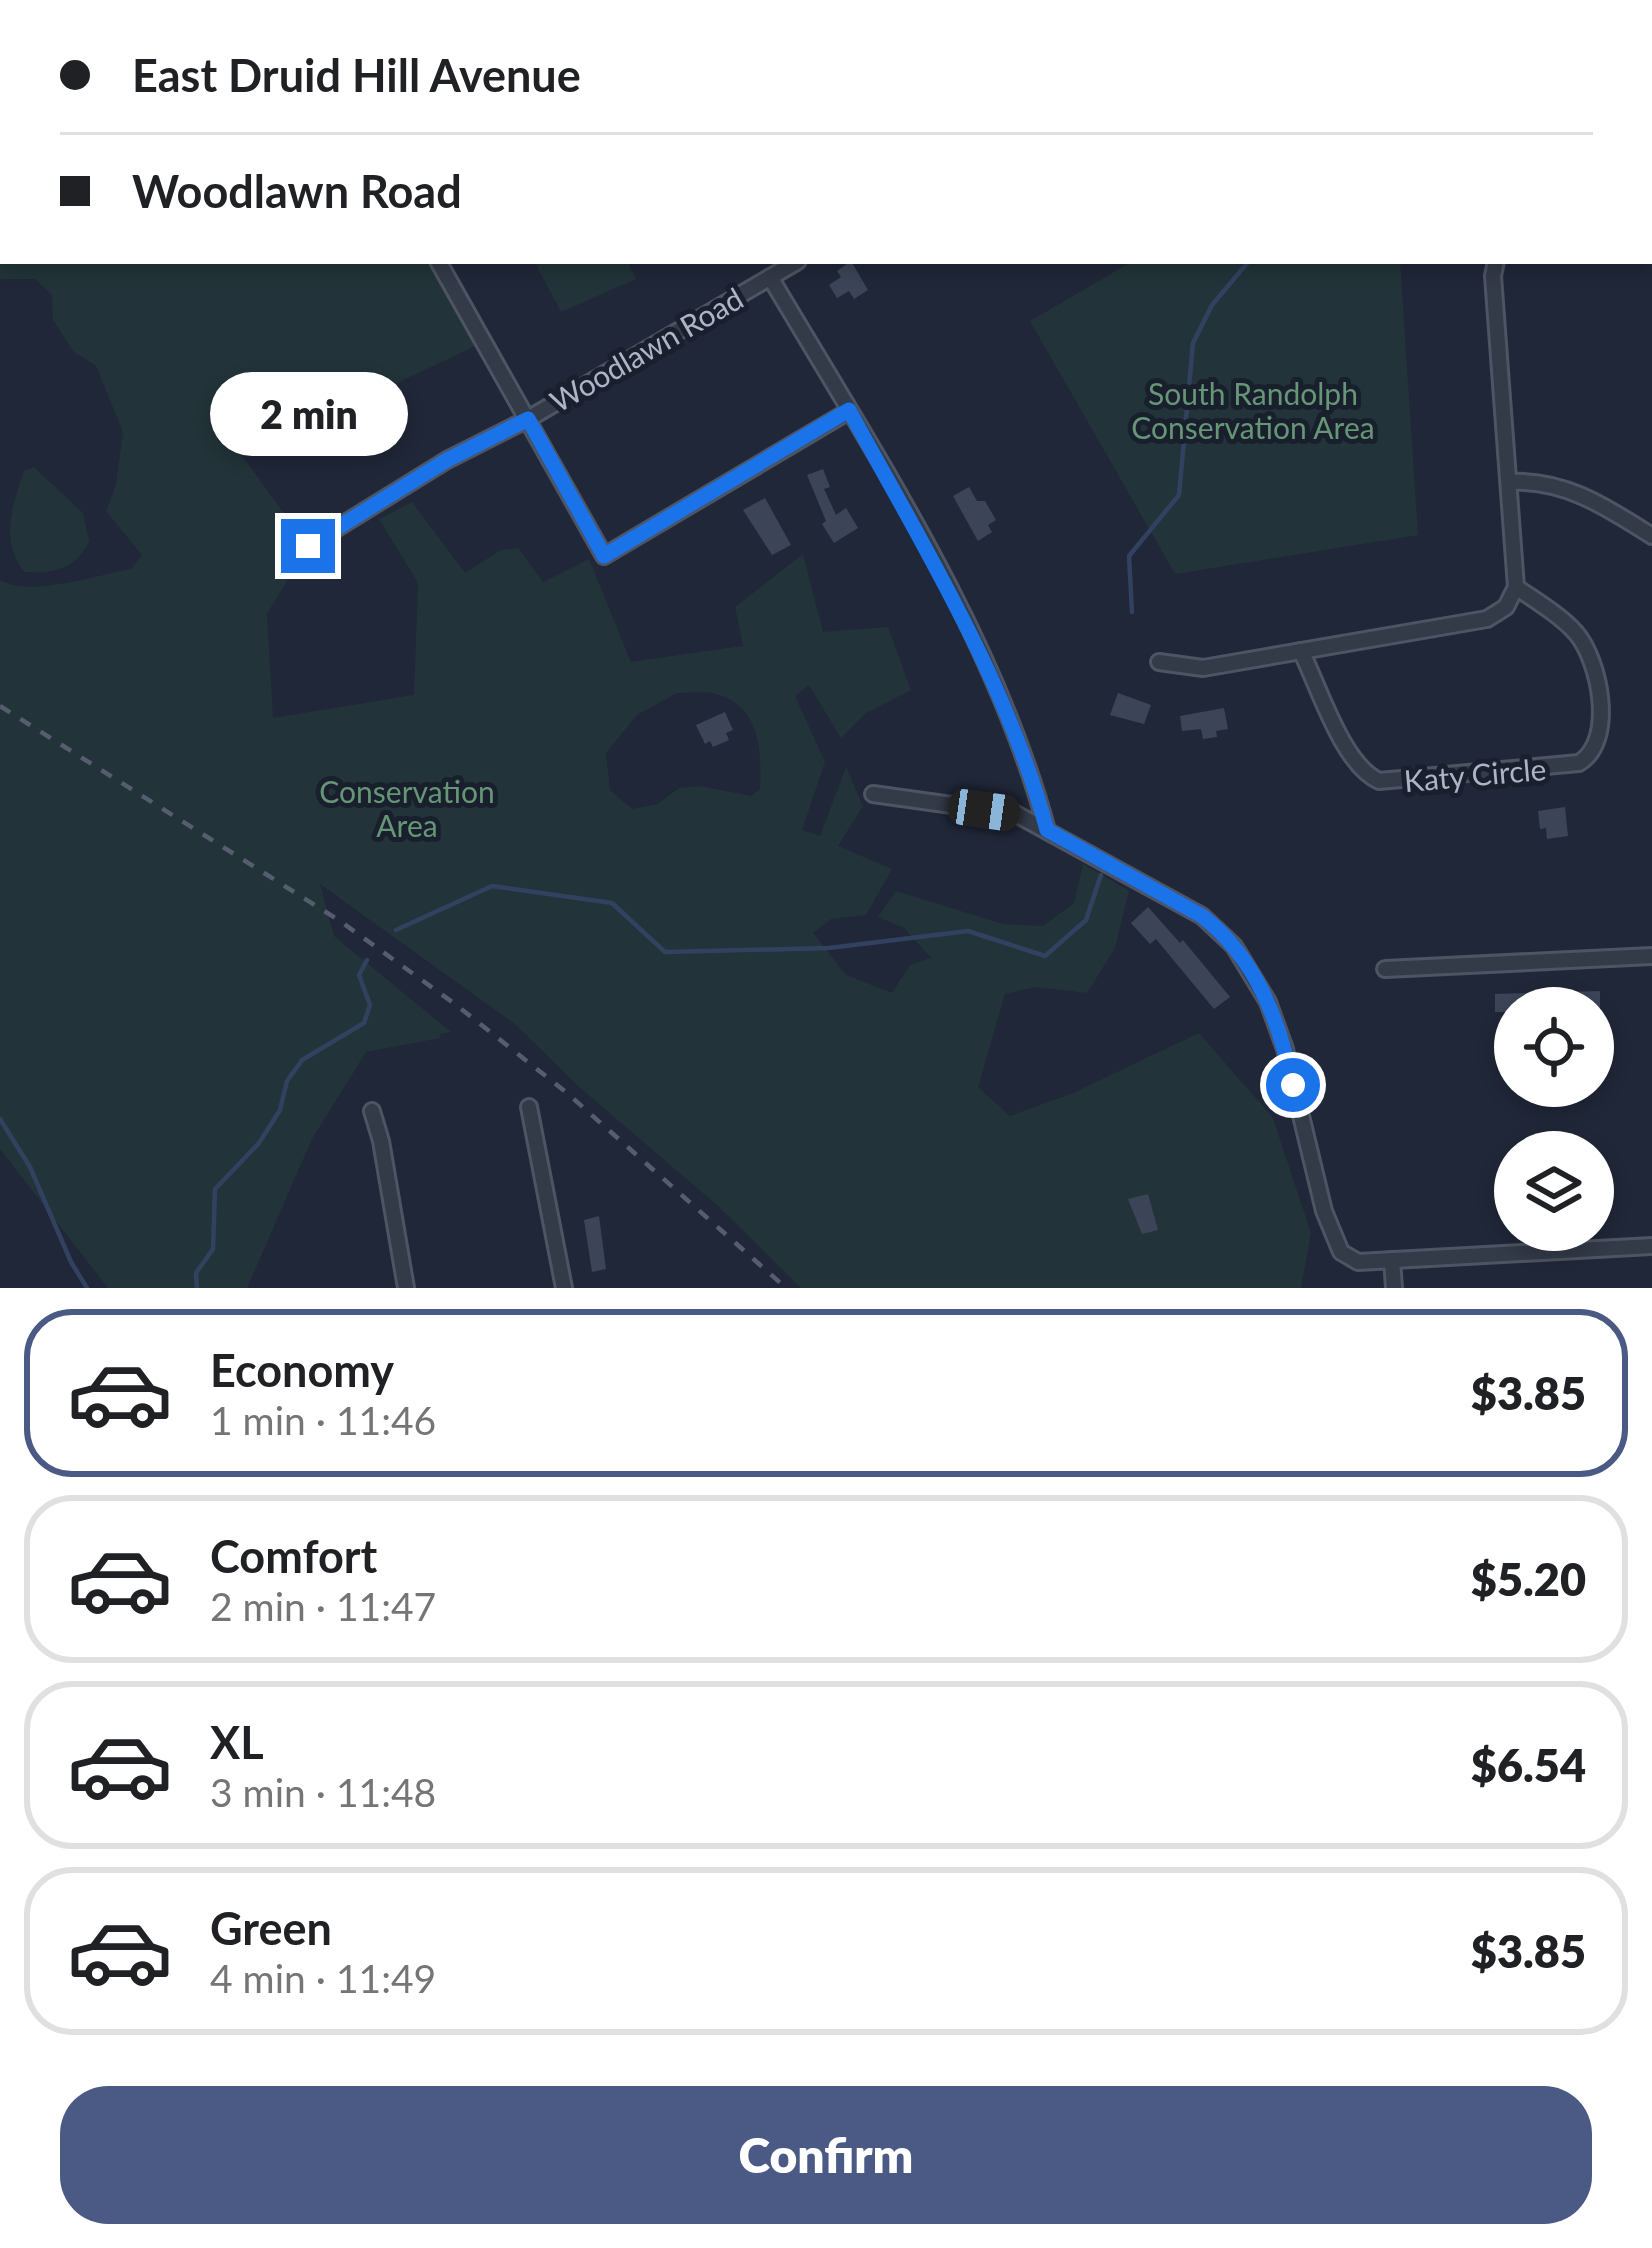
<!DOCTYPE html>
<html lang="en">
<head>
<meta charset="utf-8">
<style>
  body { margin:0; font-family:Lato,sans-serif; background:#f6f6f6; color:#202124; height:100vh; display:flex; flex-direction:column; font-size:45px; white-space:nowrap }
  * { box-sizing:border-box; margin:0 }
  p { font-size:39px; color:#757577 }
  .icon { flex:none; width:66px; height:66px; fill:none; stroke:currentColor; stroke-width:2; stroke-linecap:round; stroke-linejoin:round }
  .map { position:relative; height:1288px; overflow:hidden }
  .side { display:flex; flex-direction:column; background:#fff; flex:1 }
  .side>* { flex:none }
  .banner { position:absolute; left:0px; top:0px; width:1653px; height:264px; box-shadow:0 6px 18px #0003; display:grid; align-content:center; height:264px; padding:0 60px; background:#fff }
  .tools { position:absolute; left:1494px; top:987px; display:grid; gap:24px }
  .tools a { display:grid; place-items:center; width:120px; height:120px; border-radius:50%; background:#fff; box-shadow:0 6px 18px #0003; font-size:60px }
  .end { position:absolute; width:54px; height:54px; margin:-27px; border:15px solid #1a73e8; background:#fff; box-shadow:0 0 0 6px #fff }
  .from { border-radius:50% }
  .bubble { position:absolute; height:84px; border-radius:42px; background:#fff; box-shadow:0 6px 18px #0003; font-size:39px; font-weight:800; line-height:84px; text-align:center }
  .car { position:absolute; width:36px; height:72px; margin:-36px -18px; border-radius:15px; box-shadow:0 0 9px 3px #0007; background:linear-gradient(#222 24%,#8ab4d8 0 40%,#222 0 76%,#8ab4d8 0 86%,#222 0) }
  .banner b { display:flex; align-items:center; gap:42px; height:114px; font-size:45px }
  .banner b+b { border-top:3px solid #e0e0e0 }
  .banner i { width:30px; height:30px; background:#202124 }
  ul { padding:21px 0 0; list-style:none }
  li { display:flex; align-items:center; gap:36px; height:168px; margin:0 24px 18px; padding:0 36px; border:6px solid #e0e0e0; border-radius:48px }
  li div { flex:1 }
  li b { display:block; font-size:45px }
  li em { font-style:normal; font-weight:800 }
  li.current { border-color:#4a5a84 }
  li>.icon { width:108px; height:108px; stroke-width:1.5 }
  .cta { display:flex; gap:24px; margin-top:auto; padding:24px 60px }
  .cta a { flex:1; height:138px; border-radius:48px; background:#4a5a84; color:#fff; font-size:48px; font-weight:800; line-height:138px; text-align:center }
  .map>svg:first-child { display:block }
  .green { fill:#223439; fill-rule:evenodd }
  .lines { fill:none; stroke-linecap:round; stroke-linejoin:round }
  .stream { stroke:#334160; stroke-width:4.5 }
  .building { fill:#3c4558 }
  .minor-casing { stroke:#4e5463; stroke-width:20 }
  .minor { stroke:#333a48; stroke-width:14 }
  .rail { stroke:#555d6f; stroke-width:4.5; stroke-dasharray:12 12; stroke-linecap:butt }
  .route { stroke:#1a73e8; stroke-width:15 }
  .labels { text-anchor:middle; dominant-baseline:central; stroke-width:10; stroke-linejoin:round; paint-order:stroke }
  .street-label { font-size:30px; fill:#adb4c5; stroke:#191f2d }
  .park-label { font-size:30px; fill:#659675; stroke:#191f2d }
</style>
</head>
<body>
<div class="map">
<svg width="1652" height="1288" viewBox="0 0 1652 1288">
  <rect width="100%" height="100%" fill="#202738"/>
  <g class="green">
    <path d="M0 0H620L3 3V261H438L484 342 242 456 308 546 267 614 273 718 414 695 418 583 379 519 412 502 465 573 501 550 518 548 543 582 589 559 631 662 743 646 735 607 803 554 823 632 888 627 911 690 866 713 841 738 809 685 795 696 825 762 802 830 820 836 846 767 863 806 838 846 892 869 866 915 831 919 813 933 846 975 892 993 910 965 931 958 904 928 878 917 896 891 1003 924 1043 926 1074 903 1083 864 1129 891 1115 948 1087 993 1036 987 1005 994 978 1087 1010 1116 1073 1093 1199 1033 1273 1118 1311 1233 1301 1288H801L718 1206 579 1087 515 1024 320 884 334 936 451 1032 440 1034V1038L366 1052 312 1139 247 1288H108L0 1149V580C29 598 97 575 131 569L142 555 106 511 116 485 123 432 96 366 73 351 53 320 52 295 35 279H0ZM677 693C689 693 705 691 716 694 760 705 762 752 760 789L751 796 700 786 679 788 658 804 632 809 610 790 606 753 637 715Z"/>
    <polygon points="534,261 627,261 636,279 561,312"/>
    <polygon points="1133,261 1400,261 1418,535 1175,574 1030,321"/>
    <path d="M34 467 83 513 89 541C77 569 52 574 24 572 0 541 12 505 24 471Z"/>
  </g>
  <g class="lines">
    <g class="stream">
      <polyline points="1132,612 1129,556 1179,495 1193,343 1212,305 1249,261"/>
      <polyline points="396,930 492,886 612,903 665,952 829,948 968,931 1045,956 1086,920 1101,875"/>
      <polyline points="0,1119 30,1167 71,1262 87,1288"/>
      <polyline points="197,1288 196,1273 213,1249 215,1189 259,1143 280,1110 287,1081 302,1060 364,1023 370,1005 359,975 367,960"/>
    </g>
  </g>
  <g class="building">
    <polygon points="851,261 868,290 854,299 849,291 837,298 829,285 841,277 837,271"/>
    <polygon points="823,469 830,487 824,489 836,515 846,508 858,528 834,543 822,524 826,521 807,475"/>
    <polygon points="969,487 977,501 985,501 996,520 988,525 992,532 978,541 953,496"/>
    <polygon points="765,498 791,545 772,555 743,510"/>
    <polygon points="1118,693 1151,705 1144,724 1110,715"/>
    <polygon points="1224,708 1228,729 1216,731 1217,737 1203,739 1201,729 1182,731 1180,716"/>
    <polygon points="725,712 733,730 726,733 729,740 713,747 710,741 705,744 696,725"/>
    <polygon points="1565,807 1568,836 1547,839 1546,828 1540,829 1538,811"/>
    <polygon points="1148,907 1180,943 1183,940 1230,997 1214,1009 1156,939 1150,944 1131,923"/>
    <polygon points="1600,991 1600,1008 1515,1008 1515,1012 1495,1012 1495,994"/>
    <polygon points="1148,1194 1158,1230 1142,1234 1128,1199"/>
    <polygon points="599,1216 606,1269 592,1272 584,1220"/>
  </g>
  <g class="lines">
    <g class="minor-casing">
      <g id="minor">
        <polyline points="831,0 832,3"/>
        <polyline points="1043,0 1044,3"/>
        <polyline points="1218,0 1220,3"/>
        <polyline points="1410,0 1412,3"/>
        <polyline points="1240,3 1245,0"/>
        <polyline points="1650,236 1652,236"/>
        <polyline points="438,261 604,556 849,411"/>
        <path d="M770 277C873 451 994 634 1047 830"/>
        <path d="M1509 482C1565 479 1606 507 1652 536"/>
        <polyline points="308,546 447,460 528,419 798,261"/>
        <path d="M1301 651C1319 687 1342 764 1379 781L1579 763C1616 741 1600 661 1576 633 1560 615 1536 601 1516 587"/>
        <polyline points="1159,662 1203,668 1487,619 1506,607 1516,587 1493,276 1496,261"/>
        <polyline points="873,794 1016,814 1202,916 1234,946 1268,1002 1285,1049 1324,1211 1341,1252 1358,1262 1652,1246"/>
        <polyline points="1385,969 1652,956"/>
        <polyline points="529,1107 564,1288"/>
        <polyline points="372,1111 381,1141 406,1288"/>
        <polyline points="1392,1260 1394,1288"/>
      </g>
    </g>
    <use href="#minor" class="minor"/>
    <polyline class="rail" points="0,706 340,921 455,1004 567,1093 786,1288"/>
  </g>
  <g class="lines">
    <path class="route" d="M308 546 447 460 528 419 604 556 849 410C923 546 1006 679 1047 830L1202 916C1256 958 1279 1020 1293 1085"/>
  </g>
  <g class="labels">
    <g class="street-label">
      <text transform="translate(646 349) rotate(-30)">Woodlawn Road</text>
      <text transform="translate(1475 774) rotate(-5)">Katy Circle</text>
    </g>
    <g class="park-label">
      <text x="1253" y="393">South Randolph<tspan x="1253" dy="34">Conservation Area</tspan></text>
      <text x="407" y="791">Conservation<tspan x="407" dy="34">Area</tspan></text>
    </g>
  </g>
</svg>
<div class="tools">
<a><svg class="icon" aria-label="locate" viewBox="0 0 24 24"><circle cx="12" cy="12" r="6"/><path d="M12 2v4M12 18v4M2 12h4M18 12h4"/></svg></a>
<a><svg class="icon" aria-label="layers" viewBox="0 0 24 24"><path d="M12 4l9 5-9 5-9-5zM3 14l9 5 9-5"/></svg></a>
</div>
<i class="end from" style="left:1293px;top:1085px"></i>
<i class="end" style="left:308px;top:546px"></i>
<div class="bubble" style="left:210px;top:372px;width:198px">2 min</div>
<i class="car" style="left:984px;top:810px;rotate:98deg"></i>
<div class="banner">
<b><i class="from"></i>East Druid Hill Avenue</b>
<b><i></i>Woodlawn Road</b>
</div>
</div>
<section class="side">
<ul>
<li class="current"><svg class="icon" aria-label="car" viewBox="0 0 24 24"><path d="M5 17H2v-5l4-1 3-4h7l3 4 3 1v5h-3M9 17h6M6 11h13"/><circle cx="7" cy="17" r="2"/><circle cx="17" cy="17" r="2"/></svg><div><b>Economy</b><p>1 min · 11:46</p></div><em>$3.85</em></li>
<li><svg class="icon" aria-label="car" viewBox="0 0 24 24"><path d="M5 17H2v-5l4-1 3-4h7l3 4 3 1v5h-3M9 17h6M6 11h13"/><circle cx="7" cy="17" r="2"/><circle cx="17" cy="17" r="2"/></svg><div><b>Comfort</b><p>2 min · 11:47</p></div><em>$5.20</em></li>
<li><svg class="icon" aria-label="car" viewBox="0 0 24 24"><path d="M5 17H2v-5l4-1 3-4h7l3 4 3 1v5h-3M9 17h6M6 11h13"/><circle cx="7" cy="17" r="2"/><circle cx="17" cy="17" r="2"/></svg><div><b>XL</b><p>3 min · 11:48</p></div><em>$6.54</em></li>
<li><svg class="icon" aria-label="car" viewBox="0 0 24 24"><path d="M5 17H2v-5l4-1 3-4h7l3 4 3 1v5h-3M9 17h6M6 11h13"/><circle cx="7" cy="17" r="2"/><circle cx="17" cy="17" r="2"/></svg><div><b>Green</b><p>4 min · 11:49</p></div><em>$3.85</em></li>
</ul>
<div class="cta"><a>Confirm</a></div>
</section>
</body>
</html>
